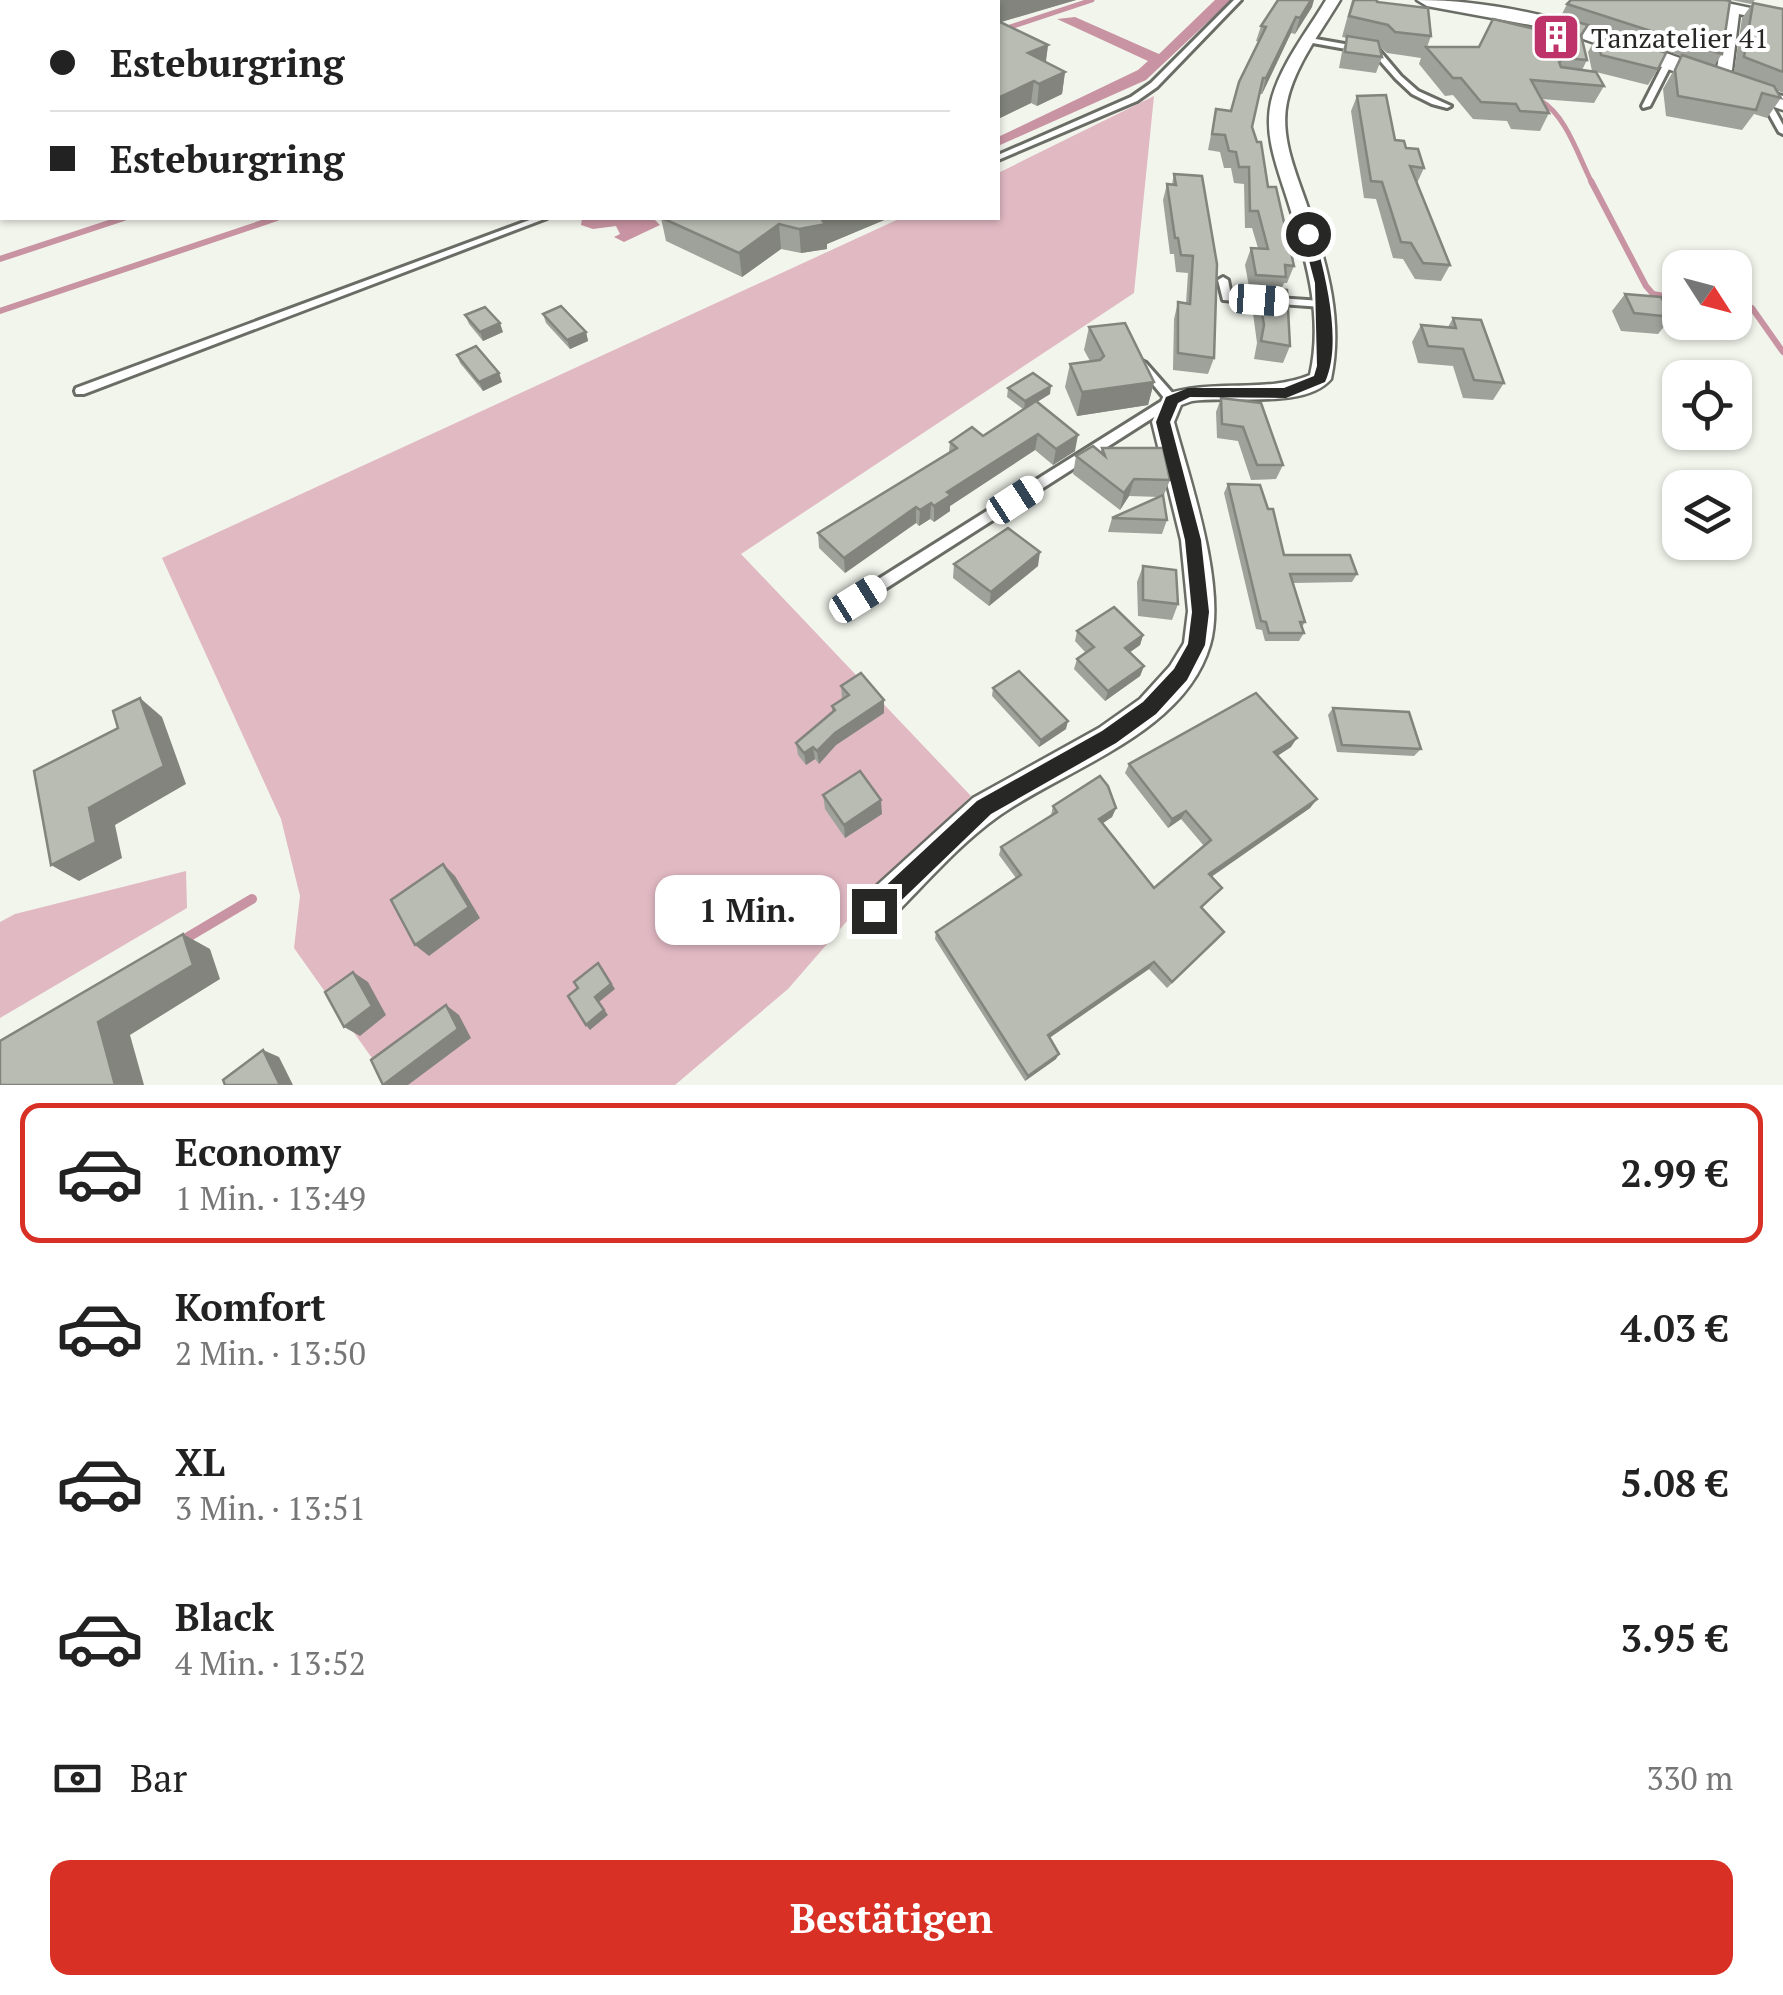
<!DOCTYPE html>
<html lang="de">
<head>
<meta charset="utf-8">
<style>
  body { margin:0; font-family:"PT Serif",serif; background:#f6f6f6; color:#222; height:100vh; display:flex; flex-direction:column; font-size:38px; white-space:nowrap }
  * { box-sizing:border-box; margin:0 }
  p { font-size:32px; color:#767676 }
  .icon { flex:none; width:55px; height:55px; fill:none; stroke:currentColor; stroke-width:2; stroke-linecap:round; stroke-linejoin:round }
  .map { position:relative; height:1085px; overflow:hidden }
  .details { display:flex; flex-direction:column; background:#fff; flex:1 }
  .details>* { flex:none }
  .hud { position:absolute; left:0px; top:0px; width:1000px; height:220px; box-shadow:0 2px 8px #0004; display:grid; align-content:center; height:220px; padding:0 50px; background:#fff }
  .needle { width:65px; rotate:126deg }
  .fabs { position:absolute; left:1662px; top:250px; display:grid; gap:20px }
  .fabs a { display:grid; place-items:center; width:90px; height:90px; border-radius:20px; background:#fff; box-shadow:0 2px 8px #0004; font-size:50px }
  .end { position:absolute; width:45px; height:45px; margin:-22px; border:12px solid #272825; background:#fff; box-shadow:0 0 0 5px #fff }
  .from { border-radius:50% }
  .bubble { position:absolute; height:70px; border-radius:20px; background:#fff; box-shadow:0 2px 8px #0004; font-size:32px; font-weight:600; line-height:70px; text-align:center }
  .car { position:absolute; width:30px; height:60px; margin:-30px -15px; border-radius:12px; box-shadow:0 0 8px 2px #0007; background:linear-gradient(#fff 24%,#345 0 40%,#fff 0 76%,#345 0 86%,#fff 0) }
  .hud b { display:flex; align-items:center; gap:35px; height:95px; font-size:38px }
  .hud b+b { border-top:2px solid #e0e0e0 }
  .hud i { width:25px; height:25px; background:#222 }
  ul { padding:18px 0 0; list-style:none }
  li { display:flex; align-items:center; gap:30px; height:140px; margin:0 20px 15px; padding:0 30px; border:5px solid transparent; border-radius:20px }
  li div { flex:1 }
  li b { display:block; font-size:38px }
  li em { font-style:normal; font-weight:600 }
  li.selected { border-color:#d93025 }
  li>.icon { width:90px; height:90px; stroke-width:1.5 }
  .pay { display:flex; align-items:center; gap:25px; height:110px; padding:0 50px; font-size:38px }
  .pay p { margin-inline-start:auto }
  .button { display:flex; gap:20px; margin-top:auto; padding:20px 50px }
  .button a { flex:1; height:115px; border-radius:20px; background:#d93025; color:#fff; font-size:40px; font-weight:600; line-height:115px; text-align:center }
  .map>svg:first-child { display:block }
  .green { fill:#e1b9c3 }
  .water { fill:#c893a2 }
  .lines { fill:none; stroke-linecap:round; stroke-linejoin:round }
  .stream-far2 { stroke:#c893a2; stroke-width:5 }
  .stream-far1 { stroke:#c893a2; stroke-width:6 }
  .stream { stroke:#c893a2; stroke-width:10 }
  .lane-casing { stroke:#6a6d65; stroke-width:6 }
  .street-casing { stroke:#6a6d65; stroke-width:5 }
  .secondary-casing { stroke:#6a6d65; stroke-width:5 }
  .lane { fill:#fff; fill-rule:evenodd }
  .street { fill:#fff; fill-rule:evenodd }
  .secondary { fill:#fff; fill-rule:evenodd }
  .wall { fill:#9fa29a }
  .shaded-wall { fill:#82847d }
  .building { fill:#b9bcb3; stroke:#82847d; stroke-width:2.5 }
  .route { fill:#272825 }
  .labels { text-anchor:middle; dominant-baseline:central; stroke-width:8; stroke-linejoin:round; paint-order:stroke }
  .far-poi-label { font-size:28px; fill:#272825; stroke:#fff; text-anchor:start }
</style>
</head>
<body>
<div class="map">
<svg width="1783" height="1085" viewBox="0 0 1783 1085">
  <rect width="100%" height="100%" fill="#f2f5ec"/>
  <g class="green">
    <polygon points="1154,96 1134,293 741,554 971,796 867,898 788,989 675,1085 391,1085 294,948 300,896 281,819 162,558 901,218 998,218 998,173"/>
    <polygon points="186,871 187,908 0,1018 0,922 15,914"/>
  </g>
  <g class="water">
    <polygon points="1215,0 1231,0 1146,80 998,146 998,137 1138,70 1148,61 1057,19 1075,17 1159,54"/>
    <polygon points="582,218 653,218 660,225 624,242 614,237 620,234 616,226 593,229 581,225"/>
  </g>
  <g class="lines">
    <g class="stream-far2">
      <polyline points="3,2 14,0"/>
      <polyline points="553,2 562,0"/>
      <polyline points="913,2 921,0"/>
      <polyline points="998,31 1092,0"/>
      <path d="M1541 101C1566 115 1579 158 1592 183"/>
    </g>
    <g class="stream-far1">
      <polyline points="1591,181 1646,286 1653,294 1680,299"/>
      <polyline points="0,259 124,218"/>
      <polyline points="1735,304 1752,308 1783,352"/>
      <polyline points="0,311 277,218"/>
    </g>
    <polyline class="stream" points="183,940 252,899"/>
    <g class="lane-casing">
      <g id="lane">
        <polygon points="847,0 858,0 854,2 845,2"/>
        <polygon points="1234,0 1241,0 1157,87 1137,101 998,160 998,155 1131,97 1151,83"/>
        <polygon points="1310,38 1379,50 1401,76 1418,91 1451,106 1447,108 1432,104 1412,94 1396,79 1374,54 1307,42 1306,40"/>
        <polygon points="1665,61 1672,63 1650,106 1643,108 1642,106"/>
        <polygon points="1761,96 1768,98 1783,125 1783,134 1779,132 1760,98"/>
        <polygon points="535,218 547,218 84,394 76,394 75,391 76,388"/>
        <polygon points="1223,277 1228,280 1231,295 1322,301 1327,304 1322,307 1223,300 1218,280"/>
        <polygon points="1142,361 1146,363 1176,397 1178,400 1176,403 863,603 853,603 851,599 853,595 1165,399 1137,365"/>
      </g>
    </g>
    <g class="street-casing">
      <g id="street">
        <path d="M1326 0H1340C1321 32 1295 65 1287 102 1279 140 1299 179 1310 214 1328 268 1343 322 1331 379 1305 410 1230 395 1192 401L1181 405 1174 422C1190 480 1227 588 1210 645 1184 735 1063 769 996 818 956 847 921 889 886 923L874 927 862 923 858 911 862 899 973 798 1099 728 1140 699 1170 666 1184 643 1188 611 1181 540 1152 422 1164 395C1212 378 1264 394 1310 375 1323 318 1307 262 1290 208 1280 174 1263 138 1271 102 1280 65 1307 32 1326 0Z"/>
        <polygon points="1687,0 1713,0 1783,15 1783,23 1739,14 1732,70 1716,84 1708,79 1717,69 1726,11"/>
      </g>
    </g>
    <g class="secondary-casing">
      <path id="secondary" d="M1417 0C1545 0 1665 54 1783 96V110L1558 30 1427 6Z"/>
    </g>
    <use href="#lane" class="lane"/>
    <use href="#street" class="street"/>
    <use href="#secondary" class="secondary"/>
  </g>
  <g class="wall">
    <polygon points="961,0 1076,0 1000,22 1048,45 1046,62 1065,72 1062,94 1037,106 1031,103 998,119 998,2 961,2"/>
    <polygon points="1352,0 1377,0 1377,2 1431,36 1427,47 1479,47 1546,25 1585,24 1561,16 1567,4 1722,54 1714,66 1734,72 1742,18 1753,3 1783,9 1783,93 1776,90 1781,98 1767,118 1754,114 1742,130 1666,116 1663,89 1682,56 1588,25 1582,37 1587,60 1582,70 1604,86 1594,103 1541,99 1549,113 1540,131 1511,129 1507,121 1473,119 1453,95 1445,96 1419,64 1421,58 1387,53 1379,46 1382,57 1376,73 1339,68 1342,52 1347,38 1342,37"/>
    <polygon points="1731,0 1755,0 1751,4"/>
    <polygon points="1312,7 1295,34 1291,33 1262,94 1260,94 1252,127 1268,187 1294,266 1287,283 1284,283 1281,290 1290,346 1283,363 1254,359 1257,343 1252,306 1256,293 1250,292 1245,265 1251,248 1258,248 1252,228 1245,228 1244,184 1234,183 1231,168 1224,168 1220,152 1208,150 1216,109 1231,111 1259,42 1256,41 1261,26"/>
    <polygon points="1597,36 1658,69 1648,85 1592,71 1588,52"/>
    <polygon points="1357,96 1395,140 1406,148 1424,168 1417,183 1450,265 1441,281 1415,279 1403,259 1393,258 1376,199 1364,198 1351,111"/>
    <polygon points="1174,174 1202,176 1214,358 1208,374 1173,370 1174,319 1178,302 1186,303 1188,273 1176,272 1174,254 1170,254 1163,200 1167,184 1172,184"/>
    <polygon points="661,218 889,218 827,244 827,249 801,253 781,249 742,277 666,241"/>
    <polygon points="1625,294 1672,317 1658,334 1621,331 1612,311"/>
    <polygon points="543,314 586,332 588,341 570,349 546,323"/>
    <polygon points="465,315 503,332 483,341 469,324"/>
    <polygon points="1453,318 1504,383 1493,400 1463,398 1453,366 1418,363 1412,342 1421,325 1448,327"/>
    <polygon points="1089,327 1154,382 1148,405 1077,416 1065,387 1070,364 1090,361 1084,350"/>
    <polygon points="457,355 499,373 502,382 483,391 460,363"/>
    <polygon points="1008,388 1050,394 1037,402 1075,451 1053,465 1035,450 950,506 950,511 934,522 930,519 919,526 916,523 845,573 819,548 818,533 949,452 950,442 983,436 1023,409 1007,397"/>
    <polygon points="1221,398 1283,465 1276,479 1251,480 1238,441 1217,438 1216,412"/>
    <polygon points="1102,448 1170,480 1163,497 1167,520 1162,534 1108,532 1112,518 1159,497 1129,496 1120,510 1073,474 1076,456 1101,452"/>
    <polygon points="1228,484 1268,509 1284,555 1357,574 1352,582 1293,583 1305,622 1302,627 1304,633 1299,641 1265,641 1262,630 1256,629 1224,493"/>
    <polygon points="954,564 1038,566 989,606 953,578"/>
    <polygon points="1143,566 1178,604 1172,620 1138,616 1137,582"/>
    <polygon points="1077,631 1143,635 1140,645 1130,652 1144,666 1140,676 1105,701 1074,669 1077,659 1086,653 1075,641"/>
    <polygon points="841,686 884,700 884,713 836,745 819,764 815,759 806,765 798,755 796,743 832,712 832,706 842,699"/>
    <polygon points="993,688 1066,729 1039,747 992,696"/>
    <polygon points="1333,708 1421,749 1414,756 1337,752 1328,715"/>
    <polygon points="1291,747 1277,756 1317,799 1310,808 1212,876 1222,888 1202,908 1218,939 1167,988 1149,969 1049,1038 1056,1059 1025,1081 935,939 936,932 1016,878 999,855 1001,847 1051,815 1053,806 1116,808 1112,817 1102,823 1154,888 1204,846 1181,819 1168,828 1125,773 1129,764"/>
    <polygon points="823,795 882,814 845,838 825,809"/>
  </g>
  <g class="shaded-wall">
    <polygon points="1008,0 1076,0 998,23 998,3"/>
    <polygon points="1311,0 1314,0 1312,7 1295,34 1300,18"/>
    <polygon points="1296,17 1291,33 1262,94 1266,78"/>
    <polygon points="1048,45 1045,66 1028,53"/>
    <polygon points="1065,72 1062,94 1037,106 1039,84"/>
    <polygon points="1034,81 1031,103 998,119 998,98"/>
    <polygon points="832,218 889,218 827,244 827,249 801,253 799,229"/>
    <polygon points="779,224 781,249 742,277 739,253"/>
    <polygon points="500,323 503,332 483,341 480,332"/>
    <polygon points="586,332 588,341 570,349 567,340"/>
    <polygon points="499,373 502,382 483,391 479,382"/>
    <polygon points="1154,382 1148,405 1077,416 1082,392"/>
    <polygon points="1051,386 1050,394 1024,410 1025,401"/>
    <polygon points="1038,434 1035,450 950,506 950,511 934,522 934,506 947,492"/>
    <polygon points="1078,435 1075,451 1053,465 1056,449"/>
    <polygon points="1134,479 1129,496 1120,510 1124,493"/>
    <polygon points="931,503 930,519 919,526 920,510"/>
    <polygon points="916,507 916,523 845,573 844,558"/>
    <polygon points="1040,552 1038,566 989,606 991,592"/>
    <polygon points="1143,635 1140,645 1122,658 1125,648"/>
    <polygon points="1144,666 1140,676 1105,701 1108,691"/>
    <polygon points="140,698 162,717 186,784 115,825 122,858 79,881 51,865"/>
    <polygon points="884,700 884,713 836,745 819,764 817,751 835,733"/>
    <polygon points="1068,721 1066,729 1039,747 1041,740"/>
    <polygon points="1297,738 1291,747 1268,762 1274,752"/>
    <polygon points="813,747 815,759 806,765 804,753"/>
    <polygon points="1317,799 1310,808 1204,882 1209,874"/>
    <polygon points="881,800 882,814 845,838 844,825"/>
    <polygon points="1116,808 1112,817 1096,828 1099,819"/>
    <polygon points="1186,811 1181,819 1168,828 1172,819"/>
    <polygon points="443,864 455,876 480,918 429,956 415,945"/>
    <polygon points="183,934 210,949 220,979 130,1035 144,1085 115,1085 98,1022"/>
    <polygon points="1154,962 1149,969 1045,1041 1048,1035"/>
    <polygon points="602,968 615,989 599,1002 608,1015 590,1030 586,1025"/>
    <polygon points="353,972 368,982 386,1015 360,1036 344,1027"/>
    <polygon points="446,1005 459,1015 471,1038 408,1085 383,1085"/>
    <polygon points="263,1050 279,1057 293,1085 280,1085"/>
    <polygon points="1059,1054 1056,1059 1025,1081 1028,1076"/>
  </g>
  <g class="building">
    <polygon points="781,0 832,0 837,2 786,2"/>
    <polygon points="961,0 1008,0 998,3 962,2"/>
    <polygon points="1278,0 1311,0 1300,18 1296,17 1266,78 1263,78 1252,127 1257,142 1261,142 1268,187 1276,187 1294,266 1285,265 1286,277 1256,275 1251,248 1268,249 1258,211 1250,211 1249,167 1239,167 1236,152 1229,151 1225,135 1212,134 1216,109 1231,111 1239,82 1266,27 1261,26"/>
    <polygon points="1354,0 1377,0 1377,2 1428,8 1431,36 1395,32 1388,25 1349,16"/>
    <polygon points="1571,0 1725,0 1730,1 1722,54 1567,4"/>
    <polygon points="1753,3 1783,9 1783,72 1744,57"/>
    <polygon points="1553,15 1588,25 1581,35 1587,60 1565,58 1559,62 1561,67 1596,72 1604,86 1531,80 1549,113 1520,111 1516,104 1481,102 1461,78 1453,78 1426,47 1479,47 1493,19 1535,29 1540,23 1546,25"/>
    <polygon points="998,21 1048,45 1028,53 1065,72 1039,84 1034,81 998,98"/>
    <polygon points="1602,31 1666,53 1658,69 1601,55 1597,36"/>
    <polygon points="1347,36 1378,41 1382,57 1345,52"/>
    <polygon points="1682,55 1774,86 1781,98 1762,93 1756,110 1678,96 1675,70"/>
    <polygon points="1386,95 1395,140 1404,141 1406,148 1418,149 1424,168 1410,166 1450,265 1423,263 1411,243 1401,242 1382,182 1371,181 1357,96"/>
    <polygon points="1174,174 1202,176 1217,264 1214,358 1178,353 1178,302 1190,304 1193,256 1181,255 1178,238 1175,238 1167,184 1176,185"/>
    <polygon points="662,218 832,218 823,221 826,224 799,229 779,224 739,253"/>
    <polygon points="1258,288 1287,290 1290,346 1261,341 1264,325"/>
    <polygon points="1625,294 1661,297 1672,317 1634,313"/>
    <polygon points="561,306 586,332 567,340 543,314"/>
    <polygon points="485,307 500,323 480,332 465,315"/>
    <polygon points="1453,318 1481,320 1504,383 1474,380 1463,349 1428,346 1421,325 1456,328"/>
    <polygon points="1125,323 1154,382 1082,392 1070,364 1100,360 1104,356 1089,327"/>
    <polygon points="476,346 499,373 479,382 457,355"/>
    <polygon points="1033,373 1051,386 1025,401 1008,388"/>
    <polygon points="1221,398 1261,403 1283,465 1257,465 1243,427 1222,424"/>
    <polygon points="1036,401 1078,435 1056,449 1038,434 947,492 951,495 934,506 931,503 920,510 916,507 844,558 818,533 957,448 950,442 972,427 983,436"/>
    <polygon points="1093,446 1105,456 1102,448 1163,448 1170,480 1134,479 1124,493 1076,456"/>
    <polygon points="1228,484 1260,485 1268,509 1273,509 1284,555 1350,555 1357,574 1290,574 1305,622 1300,622 1304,633 1269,633 1266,622 1261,621"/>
    <polygon points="1163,495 1167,520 1112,518"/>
    <polygon points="1008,528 1040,552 991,592 954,564"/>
    <polygon points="1143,566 1176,570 1178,604 1143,600"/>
    <polygon points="1114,607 1143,635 1125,648 1144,666 1108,691 1077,659 1094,647 1077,631"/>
    <polygon points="1019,671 1068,721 1041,740 993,688"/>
    <polygon points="861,673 884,700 835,733 817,751 813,747 804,753 796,743 835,710 832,706 849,695 841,686"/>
    <polygon points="1256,693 1297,738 1274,752 1317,799 1209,874 1222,888 1201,907 1224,932 1172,982 1154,962 1048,1035 1059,1054 1028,1076 936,932 1021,875 1001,847 1057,812 1053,806 1100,776 1108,786 1116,808 1099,819 1154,888 1211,840 1186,811 1172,819 1129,764"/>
    <polygon points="140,698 164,766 89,808 96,842 51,865 34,771 118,728 113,711"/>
    <polygon points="1333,708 1409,712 1421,749 1342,745"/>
    <polygon points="860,771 881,800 844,825 823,795"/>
    <polygon points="443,864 469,907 415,945 391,900"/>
    <polygon points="183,934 193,965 98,1022 115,1085 0,1085 0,1041"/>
    <polygon points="598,963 611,984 595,997 604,1010 586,1025 568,996 578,988 574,982"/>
    <polygon points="353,972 372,1006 344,1027 325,992"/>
    <polygon points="446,1005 458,1029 383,1085 371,1060"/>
    <polygon points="263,1050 280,1085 225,1085 223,1080"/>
  </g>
  <path class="route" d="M1308 230 1314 234C1325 274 1343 343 1325 382L1286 398 1190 397 1178 403 1170 422 1201 540 1209 612 1205 645 1187 680 1156 714 1116 743 991 814 882 919 874 922 866 919 863 911 866 904 977 801 1102 731 1143 702 1174 669 1188 644 1192 612 1185 540 1156 422 1166 397 1188 388H1284L1314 376 1317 366 1315 283 1302 234Z"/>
  <defs>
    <g id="building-square" transform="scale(2.5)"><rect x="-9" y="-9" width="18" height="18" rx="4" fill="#be336a" stroke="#fff"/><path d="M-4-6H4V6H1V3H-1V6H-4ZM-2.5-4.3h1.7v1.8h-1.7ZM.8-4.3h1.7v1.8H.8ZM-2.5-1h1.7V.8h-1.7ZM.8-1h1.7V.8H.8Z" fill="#fff"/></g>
  </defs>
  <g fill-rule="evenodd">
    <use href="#building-square" x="1556" y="37"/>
  </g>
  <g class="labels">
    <g class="far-poi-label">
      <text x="1591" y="37">Tanzatelier 41</text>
    </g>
  </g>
</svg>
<div class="fabs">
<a><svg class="needle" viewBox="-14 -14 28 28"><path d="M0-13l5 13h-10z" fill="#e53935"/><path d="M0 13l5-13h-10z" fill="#767676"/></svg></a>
<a><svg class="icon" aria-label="locate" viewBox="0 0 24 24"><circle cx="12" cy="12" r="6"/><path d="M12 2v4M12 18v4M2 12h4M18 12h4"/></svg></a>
<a><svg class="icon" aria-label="layers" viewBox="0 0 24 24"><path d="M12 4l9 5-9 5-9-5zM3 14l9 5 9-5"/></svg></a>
</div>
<i class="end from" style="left:1308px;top:234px"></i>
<i class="end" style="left:874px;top:911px"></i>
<div class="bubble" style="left:655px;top:875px;width:185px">1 Min.</div>
<i class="car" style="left:1259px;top:300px;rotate:94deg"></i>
<i class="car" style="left:1015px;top:500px;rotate:57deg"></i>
<i class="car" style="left:858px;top:599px;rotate:58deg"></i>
<div class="hud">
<b><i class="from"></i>Esteburgring</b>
<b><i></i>Esteburgring</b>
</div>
</div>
<section class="details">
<ul>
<li class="selected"><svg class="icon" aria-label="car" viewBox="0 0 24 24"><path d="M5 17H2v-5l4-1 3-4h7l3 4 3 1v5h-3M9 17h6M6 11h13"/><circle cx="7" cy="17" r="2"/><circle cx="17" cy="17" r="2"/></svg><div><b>Economy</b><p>1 Min. · 13:49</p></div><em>2.99 €</em></li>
<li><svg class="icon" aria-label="car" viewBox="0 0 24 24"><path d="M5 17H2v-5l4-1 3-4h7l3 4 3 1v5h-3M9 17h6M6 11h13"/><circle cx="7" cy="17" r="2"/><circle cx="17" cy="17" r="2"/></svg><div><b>Komfort</b><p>2 Min. · 13:50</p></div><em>4.03 €</em></li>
<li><svg class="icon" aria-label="car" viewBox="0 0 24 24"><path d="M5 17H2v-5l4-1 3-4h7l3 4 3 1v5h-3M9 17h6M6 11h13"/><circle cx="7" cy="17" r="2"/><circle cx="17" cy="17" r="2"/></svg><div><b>XL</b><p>3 Min. · 13:51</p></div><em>5.08 €</em></li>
<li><svg class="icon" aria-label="car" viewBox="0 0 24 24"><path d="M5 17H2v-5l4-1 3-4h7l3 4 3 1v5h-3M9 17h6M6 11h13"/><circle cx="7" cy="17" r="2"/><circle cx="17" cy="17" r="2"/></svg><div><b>Black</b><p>4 Min. · 13:52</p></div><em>3.95 €</em></li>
</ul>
<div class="pay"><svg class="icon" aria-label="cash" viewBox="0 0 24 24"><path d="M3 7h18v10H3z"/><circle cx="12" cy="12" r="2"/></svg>Bar<p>330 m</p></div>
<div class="button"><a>Bestätigen</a></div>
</section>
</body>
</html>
